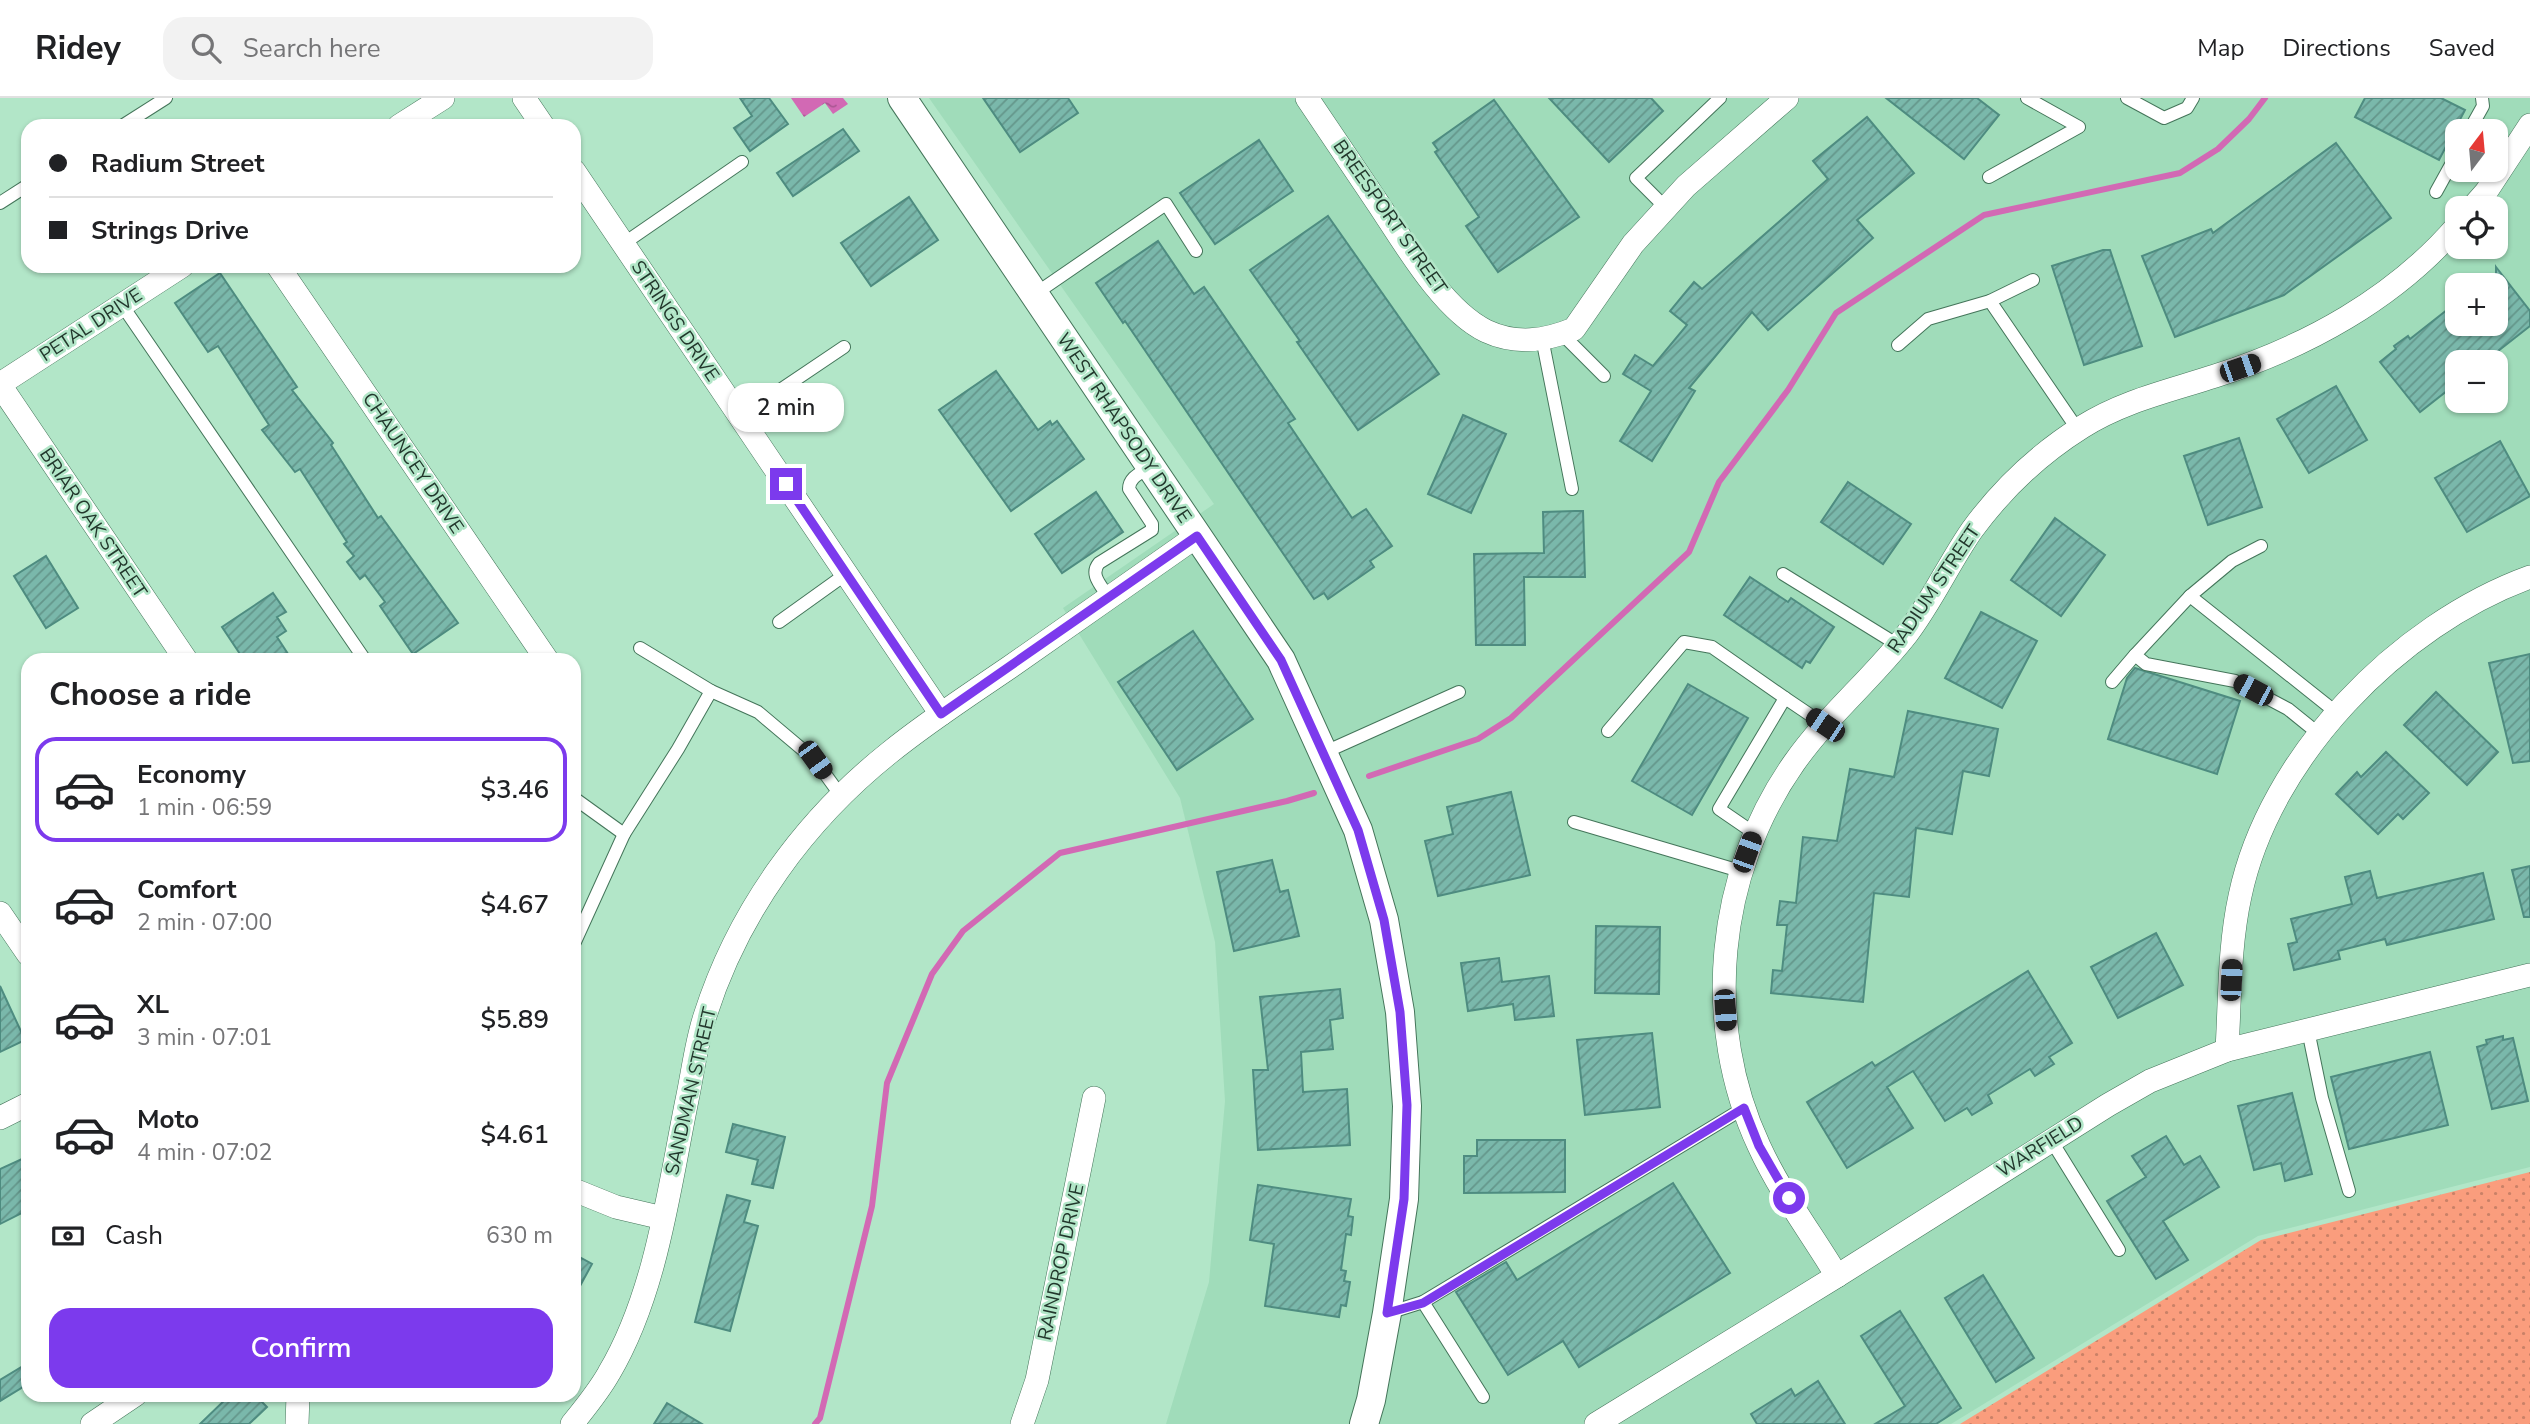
<!DOCTYPE html>
<html lang="en">
<head>
<meta charset="utf-8">
<style>
  body { margin:0; font-family:"Nunito Sans",sans-serif; background:#f2f2f2; color:#202124; height:100vh; display:flex; flex-direction:column; font-size:26px; white-space:nowrap }
  * { box-sizing:border-box; margin:0 }
  p { font-size:23px; color:#757577 }
  .icon { flex:none; width:38px; height:38px; fill:none; stroke:currentColor; stroke-width:2; stroke-linecap:round; stroke-linejoin:round }
  .map { position:relative; flex:1; overflow:hidden }
  .details { position:absolute; left:21px; top:555px; width:560px; height:749px; display:flex; flex-direction:column; background:#fff; border-radius:21px; box-shadow:0 2px 5px #0004 }
  .details>* { flex:none }
  .guide { position:absolute; left:21px; top:21px; width:560px; height:154px; border-radius:21px; box-shadow:0 2px 5px #0004; display:grid; align-content:center; height:154px; padding:0 28px; background:#fff }
  .needle { width:46px; rotate:16deg }
  .fabs { position:absolute; left:2445px; top:21px; display:grid; gap:14px }
  .fabs a { display:grid; place-items:center; width:63px; height:63px; border-radius:14px; background:#fff; box-shadow:0 2px 5px #0004; font-size:35px }
  .end { position:absolute; width:32px; height:32px; margin:-16px; border:9px solid #7c3aed; background:#fff; box-shadow:0 0 0 4px #fff }
  .from { border-radius:50% }
  .bubble { position:absolute; height:49px; border-radius:21px; background:#fff; box-shadow:0 2px 5px #0004; font-size:23px; font-weight:600; line-height:49px; text-align:center }
  .car { position:absolute; width:21px; height:42px; margin:-21px -10px; border-radius:9px; box-shadow:0 0 5px 2px #0007; background:linear-gradient(#222 24%,#8ab4d8 0 40%,#222 0 76%,#8ab4d8 0 86%,#222 0) }
  .guide b { display:flex; align-items:center; gap:24px; height:66px; font-size:26px }
  .guide b+b { border-top:2px solid #e0e0e0 }
  .guide i { width:18px; height:18px; background:#202124 }
  ul { padding:0; list-style:none }
  li { display:flex; align-items:center; gap:21px; height:105px; margin:0 14px 10px; padding:0 14px; border:4px solid transparent; border-radius:21px }
  li div { flex:1 }
  li b { display:block; font-size:26px }
  li em { font-style:normal; font-weight:600 }
  li.active { border-color:#7c3aed }
  li>.icon { width:63px; height:63px; stroke-width:1.5 }
  h2 { padding:0 28px; font-size:32px; line-height:84px }
  .pay { display:flex; align-items:center; gap:18px; height:77px; padding:0 28px; font-size:26px }
  .pay p { margin-inline-start:auto }
  .action { display:flex; gap:14px; margin-top:auto; padding:14px 28px }
  .action a { flex:1; height:80px; border-radius:21px; background:#7c3aed; color:#fff; font-size:28px; font-weight:600; line-height:80px; text-align:center }
  header { display:flex; align-items:center; gap:42px; box-sizing:border-box; height:98px; padding:0 35px; background:#fff; border-bottom:2px solid #e0e0e0 }
  header strong { font-size:33px }
  nav { display:flex; gap:38px; margin-inline-start:auto; font-size:24px }
  .search { width:490px; height:63px; background:#f2f2f2; display:flex; align-items:center; gap:18px; box-sizing:border-box; padding:0 24px; border-radius:21px; color:#757577; font-size:26px }
  .map>svg:first-child { display:block }
  .built { fill:#a0dcba; fill-rule:evenodd }
  .grass { fill:url(#grass-dots) }
  .water { fill:url(#water-ripples) }
  .lines { fill:none; stroke-linecap:round; stroke-linejoin:round }
  .stream { stroke:#d269b4; stroke-width:6 }
  .building { fill:url(#building-hatch); stroke:#4e8c80; stroke-width:2 }
  .service-casing { stroke:#44755a; stroke-width:14 }
  .minor-casing { stroke:#44755a; stroke-width:24 }
  .tertiary-casing { stroke:#44755a; stroke-width:30 }
  .service { stroke:#fff; stroke-width:12 }
  .minor { stroke:#fff; stroke-width:23 }
  .tertiary { stroke:#fff; stroke-width:28 }
  .route { stroke:#7c3aed; stroke-width:9 }
  .labels { text-anchor:middle; dominant-baseline:central; stroke-width:5; stroke-linejoin:round; paint-order:stroke }
  .street-label { font-size:19px; fill:#22372c; stroke:#b2e6c8 }
</style>
</head>
<body>
<header>
<strong>Ridey</strong>
<div class="search"><svg class="icon" aria-label="search" viewBox="0 0 24 24"><circle cx="10" cy="10" r="6"/><path d="M15 15l6 6"/></svg>Search here</div>
<nav><a>Map</a><a>Directions</a><a>Saved</a></nav>
</header>
<div class="map">
<svg width="2530" height="1326" viewBox="0 0 2530 1326">
  <defs>
    <pattern id="grass-dots" width="8" height="8" patternUnits="userSpaceOnUse" patternTransform="scale(1.75)"><rect width="8" height="8" fill="#fa9d7d"/><path d="M2 2h.1M6 6h.1" fill="none" stroke="#ca8167" stroke-width="1.8" stroke-linecap="round"/></pattern>
    <pattern id="water-ripples" width="26" height="14" patternUnits="userSpaceOnUse" patternTransform="scale(1.75)"><rect width="26" height="14" fill="#d269b4"/><path d="M2 4q2-2 4 0t4 0M15 11q2-2 4 0t4 0" fill="none" stroke="#aa5793"/></pattern>
    <pattern id="building-hatch" width="6" height="6" patternUnits="userSpaceOnUse" patternTransform="scale(1.75)"><rect width="6" height="6" fill="#7ab8ab"/><path d="M-1 1l2-2M0 6l6-6M5 7l2-2" fill="none" stroke="#64968b"/></pattern>
  </defs>
  <rect width="100%" height="100%" fill="#b2e6c8"/>
  <path class="built" d="M929 0H2530V1069L2258 1138 1951 1326H1166L1209 1184 1225 1003 1215 844 1180 700 1063 510 1214 406ZM2457 33H2496V72H2457ZM2457 110H2496V149H2457ZM2457 187H2496V226H2457ZM2457 264H2496V303H2457Z"/>
  <polygon class="grass" points="2530,1074 2530,1326 1960,1326 2261,1142"/>
  <polygon class="water" points="791,0 843,0 848,6 833,16 825,5 804,19"/>
  <g class="lines">
    <g class="stream">
      <polyline points="1369,678 1478,641 1511,620 1689,454 1719,384 1788,292 1836,215 1984,117 2180,75 2218,51 2249,21 2265,0"/>
      <polyline points="815,1326 820,1320 872,1108 887,985 932,876 963,833 1060,755 1287,703 1314,695"/>
    </g>
  </g>
  <g class="building">
    <polygon points="740,0 769,0 788,26 750,53 734,30 752,18"/>
    <polygon points="983,0 1068,0 1078,15 1020,54"/>
    <polygon points="1549,0 1651,0 1663,13 1609,64"/>
    <polygon points="1886,0 1977,0 1999,17 1964,61"/>
    <polygon points="2365,0 2441,0 2465,12 2439,62 2355,19"/>
    <polygon points="1494,2 1579,119 1498,174 1466,128 1479,119 1435,54 1438,52 1433,45"/>
    <polygon points="1867,19 1914,75 1857,122 1873,140 1768,232 1752,214 1689,290 1695,293 1652,363 1620,343 1651,293 1623,276 1635,257 1653,268 1687,227 1670,213 1694,184 1702,191 1828,81 1813,63"/>
    <polygon points="843,31 859,53 793,98 777,75"/>
    <polygon points="1259,42 1293,93 1215,146 1180,95"/>
    <polygon points="2336,45 2391,120 2284,197 2175,239 2142,158 2211,131 2213,135"/>
    <polygon points="909,99 938,142 871,188 841,145"/>
    <polygon points="1328,118 1439,276 1358,332 1297,244 1300,243 1250,172"/>
    <polygon points="1158,143 1194,196 1204,189 1295,321 1288,325 1352,420 1366,411 1392,448 1370,463 1374,469 1328,501 1324,495 1314,501 1125,223 1123,225 1096,185"/>
    <polygon points="2103,152 2110,152 2142,248 2084,267 2052,168"/>
    <polygon points="2496,169 2530,213 2530,228 2484,264 2457,264 2457,285 2420,314 2380,264 2396,251 2394,248 2408,238 2410,241 2457,204 2457,226 2496,226"/>
    <polygon points="220,175 297,289 292,292 333,345 331,347 378,420 381,418 458,525 413,556 380,508 385,504 365,477 360,481 347,464 354,458 344,446 347,444 300,371 295,374 262,332 269,327 218,248 208,254 175,205"/>
    <polygon points="996,273 1038,332 1050,323 1052,327 1057,323 1084,361 1011,413 939,312"/>
    <polygon points="2336,288 2367,342 2309,375 2277,321"/>
    <polygon points="1463,317 1506,336 1471,415 1428,396"/>
    <polygon points="2239,340 2262,409 2208,427 2184,358"/>
    <polygon points="2500,343 2530,398 2467,434 2435,380"/>
    <polygon points="1848,384 1911,426 1883,466 1821,424"/>
    <polygon points="1096,394 1123,434 1062,475 1035,436"/>
    <polygon points="1575,413 1583,413 1585,479 1524,479 1525,547 1476,547 1474,456 1544,455 1543,414"/>
    <polygon points="2055,420 2105,457 2061,518 2011,482"/>
    <polygon points="46,458 78,510 46,530 14,478"/>
    <polygon points="1750,479 1788,504 1791,500 1834,529 1810,565 1806,563 1802,570 1724,517"/>
    <polygon points="273,495 286,514 277,519 286,533 277,539 292,562 244,562 222,529"/>
    <polygon points="1981,514 2037,543 2002,610 1945,580"/>
    <polygon points="1193,533 1253,621 1177,672 1118,584"/>
    <polygon points="2530,556 2530,663 2513,665 2489,565"/>
    <polygon points="2135,570 2240,603 2217,676 2108,641 2127,580"/>
    <polygon points="1688,586 1748,620 1692,717 1632,683"/>
    <polygon points="2436,594 2498,654 2467,687 2404,627"/>
    <polygon points="1908,613 1998,631 1989,678 1963,673 1952,736 1916,730 1909,799 1874,795 1863,904 1771,895 1773,872 1782,873 1787,827 1777,827 1780,803 1796,805 1803,739 1837,743 1850,671 1894,679"/>
    <polygon points="2386,654 2429,695 2403,721 2398,716 2378,736 2336,696 2357,674 2361,679"/>
    <polygon points="1511,694 1530,777 1438,798 1425,743 1453,736 1447,709"/>
    <polygon points="1272,762 1280,794 1288,792 1299,838 1234,853 1217,774"/>
    <polygon points="2530,768 2530,819 2524,819 2512,772"/>
    <polygon points="2370,773 2377,800 2483,775 2494,821 2387,847 2385,841 2338,853 2340,861 2294,872 2288,846 2297,844 2291,821 2352,806 2345,779"/>
    <polygon points="1596,828 1660,829 1659,896 1595,895"/>
    <polygon points="2156,835 2183,887 2118,920 2091,869"/>
    <polygon points="1499,860 1502,884 1549,878 1554,918 1515,922 1513,906 1468,913 1461,865"/>
    <polygon points="2028,873 2072,945 2049,959 2054,966 2035,978 2030,971 1988,997 1992,1005 1972,1017 1967,1010 1945,1023 1913,973 1887,989 1913,1030 1847,1070 1807,1004 1872,964 1875,968"/>
    <polygon points="0,888 25,942 0,954"/>
    <polygon points="1340,891 1343,920 1330,922 1333,951 1301,954 1303,994 1347,991 1350,1047 1258,1052 1253,972 1268,972 1260,899"/>
    <polygon points="1652,935 1660,1009 1585,1017 1577,942"/>
    <polygon points="2503,938 2503,942 2513,940 2528,1003 2492,1011 2477,949 2487,946 2486,942"/>
    <polygon points="2430,954 2448,1027 2349,1051 2331,979"/>
    <polygon points="2292,995 2312,1076 2285,1083 2281,1065 2254,1072 2238,1008"/>
    <polygon points="733,1026 785,1039 773,1090 752,1086 758,1062 726,1054"/>
    <polygon points="2166,1038 2184,1067 2200,1058 2219,1089 2163,1123 2188,1162 2156,1181 2107,1103 2146,1079 2132,1058"/>
    <polygon points="1477,1042 1565,1042 1565,1094 1464,1095 1464,1058 1477,1058"/>
    <polygon points="24,1060 28,1068 28,1112 0,1126 0,1071"/>
    <polygon points="1673,1085 1730,1175 1579,1269 1563,1243 1508,1277 1456,1194 1506,1164 1517,1182"/>
    <polygon points="1258,1087 1351,1101 1348,1118 1353,1119 1351,1137 1346,1136 1341,1172 1346,1173 1344,1183 1350,1184 1346,1208 1341,1207 1339,1219 1265,1208 1274,1146 1250,1142"/>
    <polygon points="727,1097 750,1103 744,1124 758,1128 730,1233 695,1224"/>
    <polygon points="574,1156 592,1166 574,1199"/>
    <polygon points="1983,1177 2034,1260 1996,1284 1945,1200"/>
    <polygon points="1900,1213 1961,1310 1936,1326 1875,1326 1905,1308 1861,1238"/>
    <polygon points="28,1265 28,1286 0,1303 0,1282"/>
    <polygon points="1818,1283 1845,1326 1757,1326 1751,1316 1791,1291 1795,1298"/>
    <polygon points="230,1297 255,1297 267,1309 249,1326 200,1326"/>
    <polygon points="667,1305 702,1326 654,1326"/>
  </g>
  <g class="lines">
    <g class="service-casing">
      <g id="service">
        <polyline points="2127,0 2164,20 2187,10 2193,0"/>
        <polyline points="122,28 166,0"/>
        <polyline points="2469,33 2483,8 2482,0"/>
        <polyline points="1989,79 2079,29 2027,0"/>
        <polyline points="2436,94 2457,56"/>
        <polyline points="0,105 28,87"/>
        <polyline points="1666,110 1636,80 1720,0"/>
        <polyline points="623,146 742,64"/>
        <polyline points="1035,196 1166,106 1196,153"/>
        <polyline points="1990,203 2078,332"/>
        <polyline points="122,207 365,562"/>
        <polyline points="1562,236 1604,278"/>
        <polyline points="1542,240 1572,391"/>
        <polyline points="1898,247 1928,221 1990,203 2033,182"/>
        <polyline points="740,319 844,249"/>
        <polyline points="2261,448 2232,463 2190,498 2337,615"/>
        <polyline points="1783,476 1898,547"/>
        <polyline points="2190,498 2135,557 2146,566 2235,583 2288,611 2319,636"/>
        <path d="M1109 500C1102 488 1089 477 1099 465L1152 432V426L1129 391C1129 379 1141 375 1150 369"/>
        <polyline points="779,524 846,476"/>
        <polyline points="640,550 711,593"/>
        <polyline points="2112,584 2135,557"/>
        <polyline points="1608,633 1684,544 1712,549 1785,600"/>
        <polyline points="1323,655 1459,594"/>
        <polyline points="574,700 624,736 678,651 711,593 758,614 815,662 841,698"/>
        <polyline points="1574,724 1740,773"/>
        <polyline points="1754,735 1719,711 1785,600 1825,627"/>
        <polyline points="574,846 624,736"/>
        <polyline points="2308,932 2322,1000 2349,1093"/>
        <polyline points="2051,1042 2119,1152"/>
        <polyline points="1423,1204 1483,1299"/>
        <polyline points="1388,1215 1423,1204 1744,1010"/>
      </g>
    </g>
    <g class="minor-casing">
      <g id="minor">
        <polyline points="524,0 543,28"/>
        <path d="M1307 0C1331 36 1355 71 1379 107 1405 146 1443 212 1486 233 1516 247 1545 243 1574 231L1633 146 1686 88 1787 0"/>
        <polyline points="399,28 443,0"/>
        <polyline points="574,73 941,616"/>
        <polyline points="2472,110 2486,94 2530,27"/>
        <polyline points="278,168 547,562"/>
        <polyline points="0,286 182,168"/>
        <polyline points="0,287 186,562"/>
        <polyline points="0,815 28,856"/>
        <path d="M2227 952C2230 901 2229 848 2240 798 2269 659 2398 527 2530 479"/>
        <polyline points="0,1020 28,1006"/>
        <polyline points="574,1092 616,1109 663,1120"/>
        <path d="M1837 1178C1811 1135 1780 1094 1759 1048 1702 926 1716 776 1794 665 1827 618 1872 581 1907 536 1932 503 1949 465 1972 432 2002 391 2039 356 2082 329 2123 303 2169 293 2215 278 2306 249 2394 201 2457 128"/>
        <polyline points="92,1326 135,1297"/>
        <polyline points="297,1326 298,1297"/>
        <path d="M572 1326C585 1310 599 1293 609 1275 656 1196 669 1091 687 1002 693 974 696 945 705 918 738 814 804 723 889 655 927 624 969 597 1010 569 1072 525 1135 482 1197 438"/>
        <polyline points="1022,1326 1037,1282 1094,1000"/>
        <polyline points="1596,1326 1837,1178 2108,1007 2150,983 2227,952 2530,877"/>
      </g>
    </g>
    <g class="tertiary-casing">
      <polyline id="tertiary" points="902,0 1281,562 1358,732 1384,822 1400,914 1407,1008 1404,1101 1387,1215 1371,1302 1364,1326"/>
    </g>
    <use href="#service" class="service"/>
    <use href="#minor" class="minor"/>
    <use href="#tertiary" class="tertiary"/>
  </g>
  <g class="lines">
    <polyline class="route" points="786,386 941,616 1197,438 1281,562 1358,732 1384,822 1400,914 1407,1007 1404,1101 1387,1215 1423,1205 1744,1010 1759,1048 1789,1100"/>
  </g>
  <g class="labels">
    <g class="street-label">
      <text transform="translate(1390 119) rotate(55)">BREESPORT STREET</text>
      <text transform="translate(675 223) rotate(56)">STRINGS DRIVE</text>
      <text transform="translate(91 227) rotate(-33)">PETAL DRIVE</text>
      <text transform="translate(1124 330) rotate(56)">WEST RHAPSODY DRIVE</text>
      <text transform="translate(413 365) rotate(56)">CHAUNCEY DRIVE</text>
      <text transform="translate(93 425) rotate(56)">BRIAR OAK STREET</text>
      <text transform="translate(1934 491) rotate(-56)">RADIUM STREET</text>
      <text transform="translate(691 993) rotate(-77)">SANDMAN STREET</text>
      <text transform="translate(2040 1049) rotate(-32)">WARFIELD</text>
      <text transform="translate(1061 1164) rotate(-78)">RAINDROP DRIVE</text>
    </g>
  </g>
</svg>
<div class="fabs">
<a><svg class="needle" viewBox="-14 -14 28 28"><path d="M0-13l5 13h-10z" fill="#e53935"/><path d="M0 13l5-13h-10z" fill="#757577"/></svg></a>
<a><svg class="icon" aria-label="locate" viewBox="0 0 24 24"><circle cx="12" cy="12" r="6"/><path d="M12 2v4M12 18v4M2 12h4M18 12h4"/></svg></a>
<a>+</a>
<a>−</a>
</div>
<i class="end from" style="left:1789px;top:1100px"></i>
<i class="end" style="left:786px;top:386px"></i>
<div class="bubble" style="left:728px;top:285px;width:116px">2 min</div>
<i class="car" style="left:2240px;top:270px;rotate:71deg"></i>
<i class="car" style="left:2253px;top:592px;rotate:298deg"></i>
<i class="car" style="left:1825px;top:627px;rotate:304deg"></i>
<i class="car" style="left:815px;top:662px;rotate:144deg"></i>
<i class="car" style="left:1747px;top:754px;rotate:20deg"></i>
<i class="car" style="left:2231px;top:882px;rotate:3deg"></i>
<i class="car" style="left:1725px;top:912px;rotate:176deg"></i>
<div class="guide">
<b><i class="from"></i>Radium Street</b>
<b><i></i>Strings Drive</b>
</div>
<section class="details">
<h2>Choose a ride</h2>
<ul>
<li class="active"><svg class="icon" aria-label="car" viewBox="0 0 24 24"><path d="M5 17H2v-5l4-1 3-4h7l3 4 3 1v5h-3M9 17h6M6 11h13"/><circle cx="7" cy="17" r="2"/><circle cx="17" cy="17" r="2"/></svg><div><b>Economy</b><p>1 min · 06:59</p></div><em>$3.46</em></li>
<li><svg class="icon" aria-label="car" viewBox="0 0 24 24"><path d="M5 17H2v-5l4-1 3-4h7l3 4 3 1v5h-3M9 17h6M6 11h13"/><circle cx="7" cy="17" r="2"/><circle cx="17" cy="17" r="2"/></svg><div><b>Comfort</b><p>2 min · 07:00</p></div><em>$4.67</em></li>
<li><svg class="icon" aria-label="car" viewBox="0 0 24 24"><path d="M5 17H2v-5l4-1 3-4h7l3 4 3 1v5h-3M9 17h6M6 11h13"/><circle cx="7" cy="17" r="2"/><circle cx="17" cy="17" r="2"/></svg><div><b>XL</b><p>3 min · 07:01</p></div><em>$5.89</em></li>
<li><svg class="icon" aria-label="car" viewBox="0 0 24 24"><path d="M5 17H2v-5l4-1 3-4h7l3 4 3 1v5h-3M9 17h6M6 11h13"/><circle cx="7" cy="17" r="2"/><circle cx="17" cy="17" r="2"/></svg><div><b>Moto</b><p>4 min · 07:02</p></div><em>$4.61</em></li>
</ul>
<div class="pay"><svg class="icon" aria-label="cash" viewBox="0 0 24 24"><path d="M3 7h18v10H3z"/><circle cx="12" cy="12" r="2"/></svg>Cash<p>630 m</p></div>
<div class="action"><a>Confirm</a></div>
</section>
</div>
</body>
</html>
